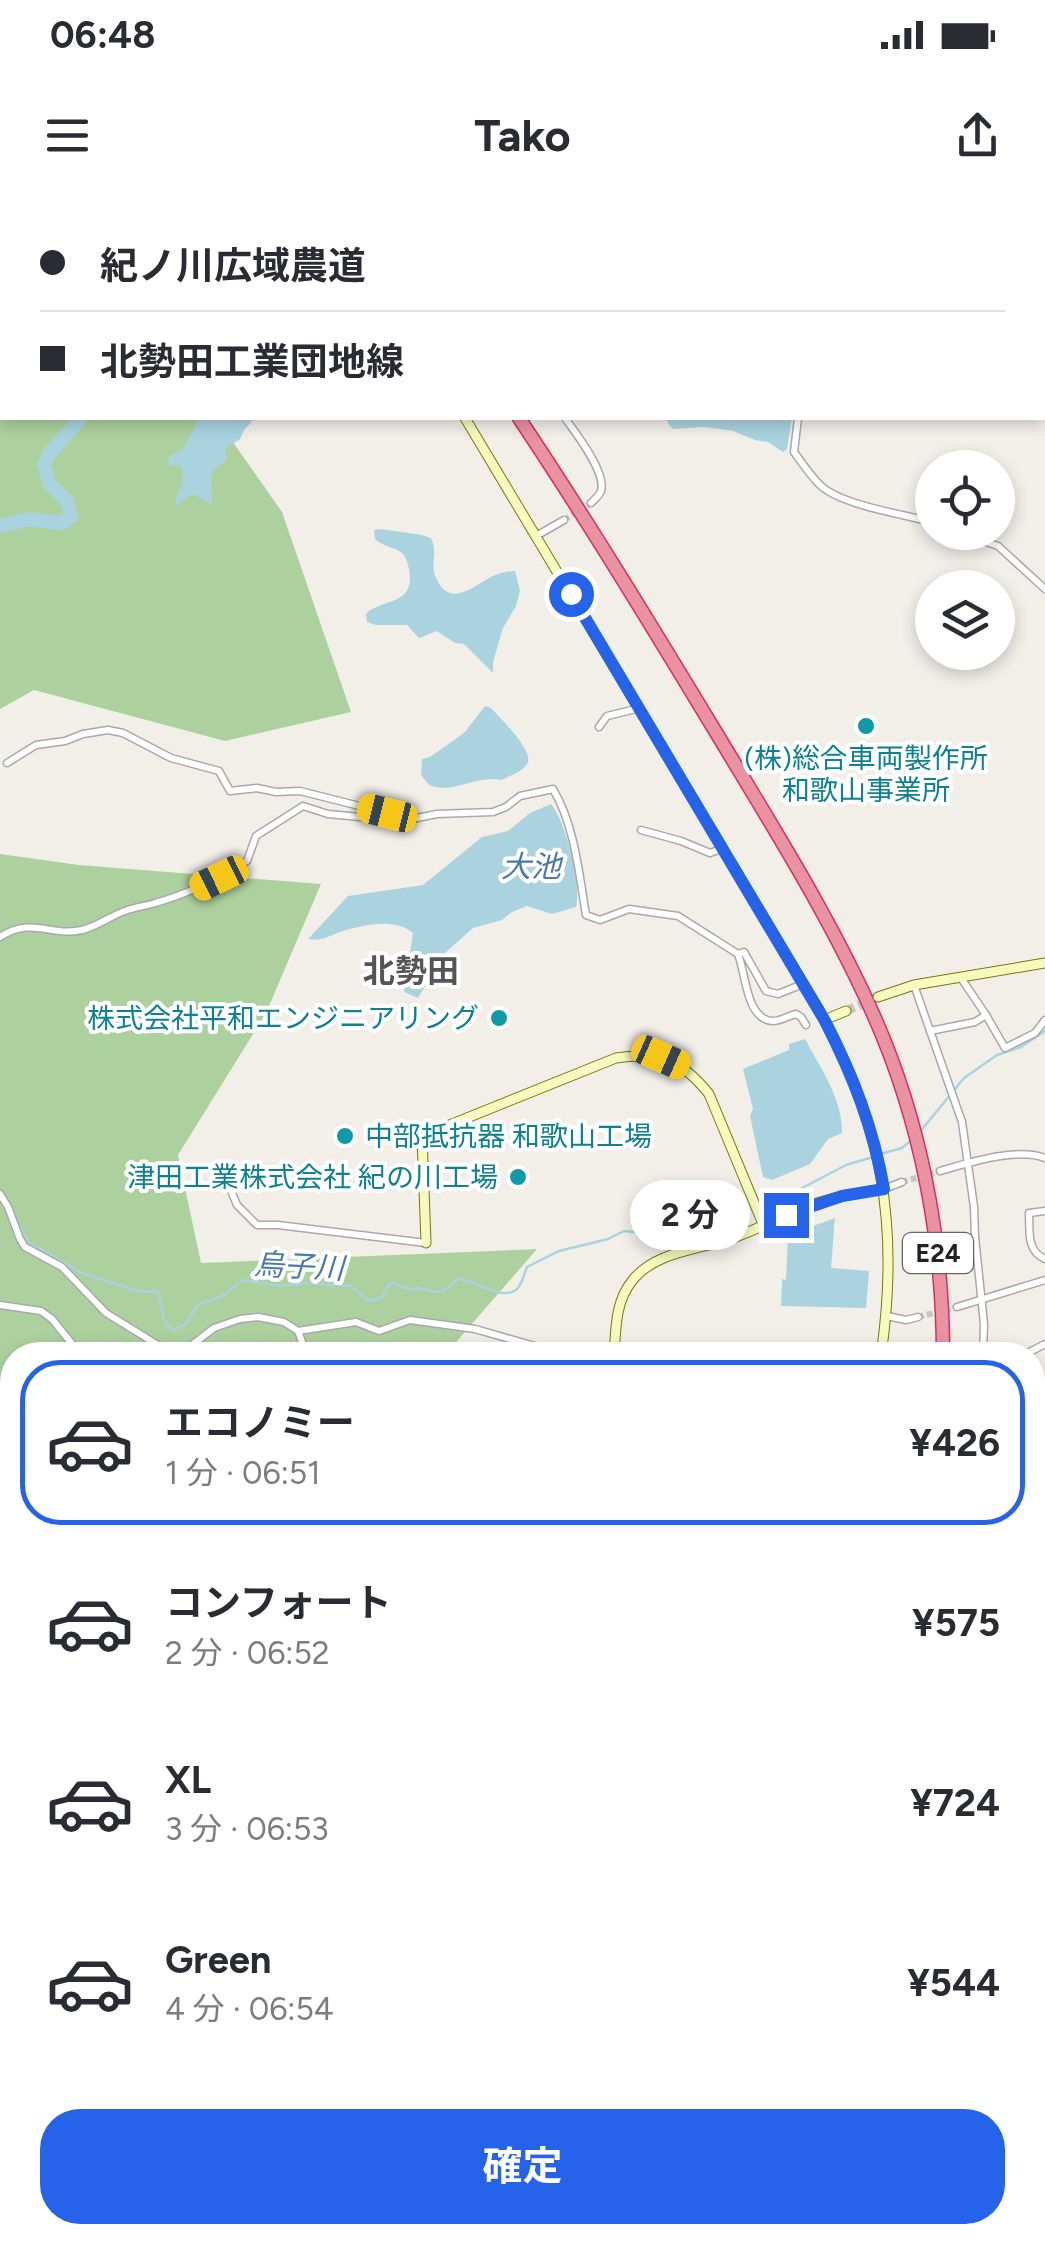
<!DOCTYPE html>
<html lang="ja">
<head>
<meta charset="utf-8">
<style>
  body { margin:0; font-family:Figtree,"Noto Sans JP",sans-serif; background:#f2f2f3; color:#2b2b33; height:100vh; display:flex; flex-direction:column; font-size:38px; white-space:nowrap }
  * { box-sizing:border-box; margin:0 }
  p { font-size:32px; color:#7c7c81 }
  .icon { flex:none; width:55px; height:55px; fill:none; stroke:currentColor; stroke-width:2; stroke-linecap:round; stroke-linejoin:round }
  .map { position:relative; flex:1; overflow:hidden }
  .details { position:absolute; left:0px; top:1142px; width:1045px; height:902px; display:flex; flex-direction:column; background:#fff; border-radius:40px 40px 0 0; box-shadow:0 5px 15px #0003 }
  .details>* { flex:none }
  .guide { position:absolute; left:0px; top:0px; width:1045px; height:220px; box-shadow:0 5px 15px #0003; display:grid; align-content:center; height:220px; padding:0 40px; background:#fff }
  .fabs { position:absolute; left:915px; top:250px; display:grid; gap:20px }
  .fabs a { display:grid; place-items:center; width:100px; height:100px; border-radius:50%; background:#fff; box-shadow:0 5px 15px #0003; font-size:50px }
  .end { position:absolute; width:45px; height:45px; margin:-22px; border:12px solid #2563eb; background:#fff; box-shadow:0 0 0 5px #fff }
  .from { border-radius:50% }
  .bubble { position:absolute; height:70px; border-radius:35px; background:#fff; box-shadow:0 5px 15px #0003; font-size:32px; font-weight:700; line-height:70px; text-align:center }
  .car { position:absolute; width:30px; height:60px; margin:-30px -15px; border-radius:12px; box-shadow:0 0 8px 2px #0007; background:linear-gradient(#f5c518 24%,#345 0 40%,#f5c518 0 76%,#345 0 86%,#f5c518 0) }
  .guide b { display:flex; align-items:center; gap:35px; height:95px; font-size:38px }
  .guide b+b { border-top:2px solid #e1e1e2 }
  .guide i { width:25px; height:25px; background:#2b2b33 }
  ul { padding:18px 0 0; list-style:none }
  li { display:flex; align-items:center; gap:30px; height:165px; margin:0 20px 15px; padding:0 20px; border:5px solid transparent; border-radius:40px }
  li div { flex:1 }
  li b { display:block; font-size:38px }
  li em { font-style:normal; font-weight:700 }
  li.active { border-color:#2563eb }
  li>.icon { width:90px; height:90px; stroke-width:1.5 }
  .action { display:flex; gap:20px; margin-top:auto; padding:20px 40px }
  .action a { flex:1; height:115px; border-radius:40px; background:#2563eb; color:#fff; font-size:40px; font-weight:700; line-height:115px; text-align:center }
  .status { display:flex; justify-content:space-between; align-items:center; height:70px; padding:0 50px; background:#fff; direction:ltr }
  .status svg { height:28px; fill:currentColor }
  header { display:flex; justify-content:space-between; align-items:center; height:130px; padding:0 40px; background:#fff; font-size:45px; font-weight:700 }
  .map>svg:first-child { display:block }
  .farmland { fill:#eef0d5 }
  .forest { fill:#add19e }
  .water { fill:#aad3df }
  .lines { fill:none; stroke-linecap:round; stroke-linejoin:round }
  .stream { stroke:#aad3df; stroke-width:2.5 }
  .river { stroke:#aad3df; stroke-width:14 }
  .street-tunnel { stroke:#c8c6c1; stroke-width:6; stroke-dasharray:6 3; stroke-linecap:butt }
  .secondary-tunnel { stroke:#c8c6c1; stroke-width:9; stroke-dasharray:9 4.5; stroke-linecap:butt }
  .street-casing { stroke:#a9a9a9; stroke-width:9 }
  .secondary-casing { stroke:#707d05; stroke-width:11 }
  .primary-casing { stroke:#a06b00; stroke-width:12 }
  .highway-casing { stroke:#dc2a67; stroke-width:15 }
  .street { stroke:#fff; stroke-width:6 }
  .secondary { stroke:#f7fabf; stroke-width:9 }
  .primary { stroke:#fcd6a4; stroke-width:10 }
  .highway { stroke:#e892a2; stroke-width:12 }
  .route { stroke:#2563eb; stroke-width:12 }
  .culture-dot { fill:#0f9aa8; stroke:#fff; stroke-width:4 }
  .labels { text-anchor:middle; dominant-baseline:central; stroke-width:8; stroke-linejoin:round; paint-order:stroke }
  .shield { fill:#fff; stroke:#646464; stroke-width:2.5 }
  .shield-label { font-size:25px; font-weight:bold; fill:#222 }
  .culture-label { font-size:28px; fill:#0d838f; stroke:#fff; text-anchor:end }
  .water-label { font-size:30px; font-style:italic; fill:#4a7aab; stroke:#fff }
  .quarter-label { font-size:32px; font-weight:bold; fill:#555; stroke:#fff }
</style>
</head>
<body>
<div class="status"><b>06:48</b><svg viewBox="0 0 49 12"><path d="M0 12V9h3v3zM5 12V6h3v6zM10 12V3h3v9zM15 12V0h3v12zM26 1h20v11H26zM47 4h2v5h-2z"/></svg></div>
<header><svg class="icon" aria-label="menu" viewBox="0 0 24 24"><path d="M4 6h16M4 12h16M4 18h16"/></svg>Tako<svg class="icon" aria-label="share" viewBox="0 0 24 24"><path d="M12 15V3M7 8l5-5 5 5M5 13v7h14v-7"/></svg></header>
<div class="map">
<svg width="1045" height="2043" viewBox="0 0 1045 2043">
  <rect width="100%" height="100%" fill="#f2efe9"/>
  <g class="farmland">
    <polygon points="1045,1581 1045,1671 1033,1674 1032,1589"/>
    <polygon points="1045,1678 1045,1736 1041,1731 1032,1729 1033,1682"/>
    <polygon points="1033,1988 1045,2015 1045,2043 1008,2043 1006,2033 1032,2032"/>
    <polygon points="288,2032 330,2043 44,2043 41,2033"/>
    <polygon points="444,2033 444,2032 630,2033 627,2043 438,2043"/>
    <polygon points="836,2033 902,2033 902,2043 832,2043"/>
  </g>
  <g class="forest">
    <polygon points="2,131 2,218 216,218 282,312 351,512 225,541 34,490 0,509 0,133"/>
    <polygon points="0,654 79,665 321,684 266,813 178,955 201,1063 537,1049 445,1155 12,1155 12,1468 0,1468"/>
    <polygon points="12,1529 12,1953 0,1950 0,1531"/>
  </g>
  <g class="water">
    <path d="M200 218H255L244 230 240 239 225 249 227 260C201 275 215 282 212 304L191 294 177 305 175 301C179 289 186 279 181 267L169 265 167 262 169 257 182 250Z"/>
    <polygon points="669,218 792,218 787,249 783,252 768,242 755,240 733,231 705,227 673,229 667,222"/>
    <path d="M381 329 422 335 431 338C438 352 430 365 436 378 450 409 473 386 491 377 499 373 507 371 515 371L520 391 516 406 503 428 493 462V473L464 444 455 443 437 431 419 438 407 425H376L367 422 366 414 370 410C392 399 415 401 409 369 408 365 406 357 403 354 396 347 383 347 375 339L374 330Z"/>
    <path d="M485 506 491 508C500 518 532 549 528 562 525 571 509 576 501 580 476 574 454 595 429 585L421 575 422 559 430 557 464 533Z"/>
    <path d="M551 604C566 622 582 685 576 707L552 714 527 706 512 712 502 720 473 728 445 753 418 798 404 792 413 733C395 717 362 725 340 732 329 736 320 742 308 739L348 696 423 685 482 637 508 631 530 613Z"/>
    <path d="M805 839C820 867 843 900 842 933L828 939 810 964 772 980 763 977 750 916 753 909 743 869 789 850V844Z"/>
    <polygon points="835,1018 831,1068 869,1071 866,1108 781,1106 782,1079 786,1080 788,1035"/>
    <polygon points="1032,1750 1045,1760 1045,1881 1033,1881"/>
    <polygon points="364,2033 437,2033 427,2043 376,2043"/>
  </g>
  <g class="lines">
    <g class="stream">
      <polyline points="919,933 964,878 997,855 1021,847 1045,831"/>
      <polyline points="880,954 902,948 909,942"/>
      <polyline points="766,1007 846,965 873,957"/>
      <path d="M16 1019 29 1043 84 1074 138 1091 158 1092C163 1105 160 1122 173 1130L185 1125 198 1105 222 1096 243 1080 281 1086 307 1083 351 1086 366 1099 372 1101 382 1097 389 1085 393 1083 411 1090 418 1088 437 1092 444 1090 458 1079C475 1079 500 1101 516 1090 522 1085 524 1074 527 1067L559 1051 608 1039 624 1031 655 1034 746 1016"/>
      <polyline points="1032,1279 1040,1278 1045,1283"/>
      <polyline points="0,1465 12,1469"/>
    </g>
    <g class="river">
      <polyline points="139,0 141,2"/>
      <polyline points="0,326 28,319 62,323 71,317 67,301 49,283 44,265 50,253 81,218"/>
    </g>
    <g class="street-tunnel">
      <polyline points="564,320 591,303"/>
      <polyline points="902,982 940,971"/>
      <polyline points="918,1117 957,1107"/>
    </g>
    <polyline class="secondary-tunnel" points="846,811 878,797"/>
    <g class="street-casing">
      <g id="street">
        <polyline points="3,0 4,2"/>
        <polyline points="261,0 263,2"/>
        <polyline points="415,0 417,2"/>
        <polyline points="778,0 781,2"/>
        <polyline points="45,2 55,0 71,2"/>
        <polyline points="105,2 113,0"/>
        <polyline points="448,2 452,0"/>
        <polyline points="0,44 2,33"/>
        <path d="M565 218C575 232 607 273 601 291 600 295 594 300 591 303"/>
        <path d="M798 218 794 252C802 263 810 275 819 284 839 305 903 314 932 322"/>
        <polyline points="957,332 998,346 1045,389"/>
        <polyline points="536,336 564,320"/>
        <polyline points="599,527 607,516 640,508"/>
        <polyline points="7,563 36,545 65,541 83,534 108,530 123,533 171,558 219,571 230,591 257,588 276,592 300,591 407,618"/>
        <polyline points="641,630 681,641 710,653 721,649"/>
        <path d="M0 737C33 716 49 737 82 730 98 726 110 716 125 711 135 707 146 706 155 703 188 694 218 679 247 661L256 636 303 606 328 614 402 621 437 614 493 612 506 607 520 596 553 589C575 626 579 674 586 715L600 720 629 709 678 716 738 754 744 752 766 791 778 794 803 784"/>
        <path d="M738 754C746 774 746 820 773 821 781 821 787 816 796 814L801 817 806 825"/>
        <polyline points="961,778 986,815"/>
        <polyline points="914,785 962,922 974,1007 975,1037 984,1124 983,1155"/>
        <polyline points="930,831 975,822 986,815 1005,848 1035,833 1045,820"/>
        <path d="M940 971C968 963 1017 947 1045 958"/>
        <polyline points="225,987 230,988 237,1005 257,1025 278,1025 426,1043"/>
        <polyline points="884,989 902,982"/>
        <polyline points="0,994 8,1007 20,1039 25,1047 62,1067 106,1113 166,1150 175,1153 184,1151 214,1128 240,1119 258,1117 284,1122 298,1131 356,1122 379,1131 410,1120 475,1129 538,1147 614,1151"/>
        <path d="M1045 1011 1029 1013C1030 1030 1026 1051 1045 1059"/>
        <polyline points="0,1105 41,1111 52,1119 81,1155"/>
        <polyline points="957,1107 1045,1080"/>
        <polyline points="887,1116 906,1120 918,1117"/>
        <polyline points="298,1131 307,1155"/>
        <polyline points="1024,1155 1045,1144"/>
        <polyline points="1032,1284 1043,1288 1045,1291"/>
        <polyline points="1032,1434 1045,1432"/>
        <polyline points="1032,1500 1045,1495"/>
        <polyline points="1032,1586 1045,1579"/>
        <polyline points="1032,1903 1045,1905"/>
        <polyline points="0,1951 12,1956"/>
        <polyline points="1032,1963 1045,1936"/>
        <polyline points="0,1965 7,1954"/>
        <polyline points="1032,1981 1045,2006"/>
        <polyline points="0,2001 12,2021"/>
        <polyline points="40,2032 42,2043"/>
        <polyline points="302,2032 343,2043"/>
        <polyline points="632,2043 635,2032"/>
        <polyline points="762,2043 769,2032"/>
        <polyline points="793,2043 816,2032"/>
      </g>
    </g>
    <g class="secondary-casing">
      <g id="secondary">
        <polyline points="322,0 325,2"/>
        <path d="M465 218 818 808C882 923 900 1026 881 1155"/>
        <polyline points="878,797 914,785 1045,763"/>
        <polyline points="824,820 846,811"/>
        <path d="M426 1043 422 936 616 858C659 851 682 860 709 894L763 1024"/>
        <path d="M614 1155C616 1129 615 1102 632 1081 654 1052 697 1050 730 1039 757 1030 782 1016 808 1006 833 997 858 993 884 989"/>
        <polyline points="822,2032 825,2043"/>
      </g>
    </g>
    <g class="primary-casing">
      <g id="primary">
        <polyline points="1032,1392 1045,1392"/>
        <polyline points="0,1521 12,1519"/>
      </g>
    </g>
    <g class="highway-casing">
      <g id="highway">
        <polyline points="370,0 372,2"/>
        <path d="M519 218C589 323 654 430 720 539 774 629 831 719 874 816 921 922 943 1039 943 1155"/>
        <polyline points="674,2043 676,2032"/>
        <polyline points="694,2043 697,2032"/>
        <polyline points="718,2043 726,2032"/>
      </g>
    </g>
    <use href="#street" class="street"/>
    <use href="#secondary" class="secondary"/>
    <use href="#primary" class="primary"/>
    <use href="#highway" class="highway"/>
  </g>
  <g class="lines">
    <path class="route" d="M571 394 825 821C854 878 873 927 884 989L842 996 786 1015"/>
  </g>
  <g class="culture-dot">
    <circle cx="866" cy="526" r="10"/>
    <circle cx="499" cy="818" r="10"/>
    <circle cx="345" cy="936" r="10"/>
    <circle cx="518" cy="977" r="10"/>
  </g>
  <g class="labels">
    <rect class="shield" x="903" y="1033" width="70" height="40" rx="8"/>
    <g class="shield-label">
      <text x="938" y="1053">E24</text>
    </g>
    <g class="culture-label">
      <text x="866" y="558" text-anchor="middle">(株)総合車両製作所<tspan x="866" dy="32">和歌山事業所</tspan></text>
      <text x="479" y="818">株式会社平和エンジニアリング</text>
      <text x="365" y="936" text-anchor="start">中部抵抗器 和歌山工場</text>
      <text x="498" y="977">津田工業株式会社 紀の川工場</text>
    </g>
    <g class="water-label">
      <text x="531" y="666">大池</text>
      <text transform="translate(299 1066) rotate(3)">烏子川</text>
    </g>
    <g class="quarter-label">
      <text x="411" y="771">北勢田</text>
    </g>
  </g>
</svg>
<div class="fabs">
<a><svg class="icon" aria-label="locate" viewBox="0 0 24 24"><circle cx="12" cy="12" r="6"/><path d="M12 2v4M12 18v4M2 12h4M18 12h4"/></svg></a>
<a><svg class="icon" aria-label="layers" viewBox="0 0 24 24"><path d="M12 4l9 5-9 5-9-5zM3 14l9 5 9-5"/></svg></a>
</div>
<i class="end from" style="left:571px;top:394px"></i>
<i class="end" style="left:786px;top:1015px"></i>
<div class="bubble" style="left:630px;top:980px;width:120px">2 分</div>
<i class="car" style="left:387px;top:613px;rotate:284deg"></i>
<i class="car" style="left:219px;top:678px;rotate:244deg"></i>
<i class="car" style="left:661px;top:857px;rotate:114deg"></i>
<div class="guide">
<b><i class="from"></i>紀ノ川広域農道</b>
<b><i></i>北勢田工業団地線</b>
</div>
<section class="details">
<ul>
<li class="active"><svg class="icon" aria-label="car" viewBox="0 0 24 24"><path d="M5 17H2v-5l4-1 3-4h7l3 4 3 1v5h-3M9 17h6M6 11h13"/><circle cx="7" cy="17" r="2"/><circle cx="17" cy="17" r="2"/></svg><div><b>エコノミー</b><p>1 分 · 06:51</p></div><em>¥426</em></li>
<li><svg class="icon" aria-label="car" viewBox="0 0 24 24"><path d="M5 17H2v-5l4-1 3-4h7l3 4 3 1v5h-3M9 17h6M6 11h13"/><circle cx="7" cy="17" r="2"/><circle cx="17" cy="17" r="2"/></svg><div><b>コンフォート</b><p>2 分 · 06:52</p></div><em>¥575</em></li>
<li><svg class="icon" aria-label="car" viewBox="0 0 24 24"><path d="M5 17H2v-5l4-1 3-4h7l3 4 3 1v5h-3M9 17h6M6 11h13"/><circle cx="7" cy="17" r="2"/><circle cx="17" cy="17" r="2"/></svg><div><b>XL</b><p>3 分 · 06:53</p></div><em>¥724</em></li>
<li><svg class="icon" aria-label="car" viewBox="0 0 24 24"><path d="M5 17H2v-5l4-1 3-4h7l3 4 3 1v5h-3M9 17h6M6 11h13"/><circle cx="7" cy="17" r="2"/><circle cx="17" cy="17" r="2"/></svg><div><b>Green</b><p>4 分 · 06:54</p></div><em>¥544</em></li>
</ul>
<div class="action"><a>確定</a></div>
</section>
</div>
</body>
</html>
